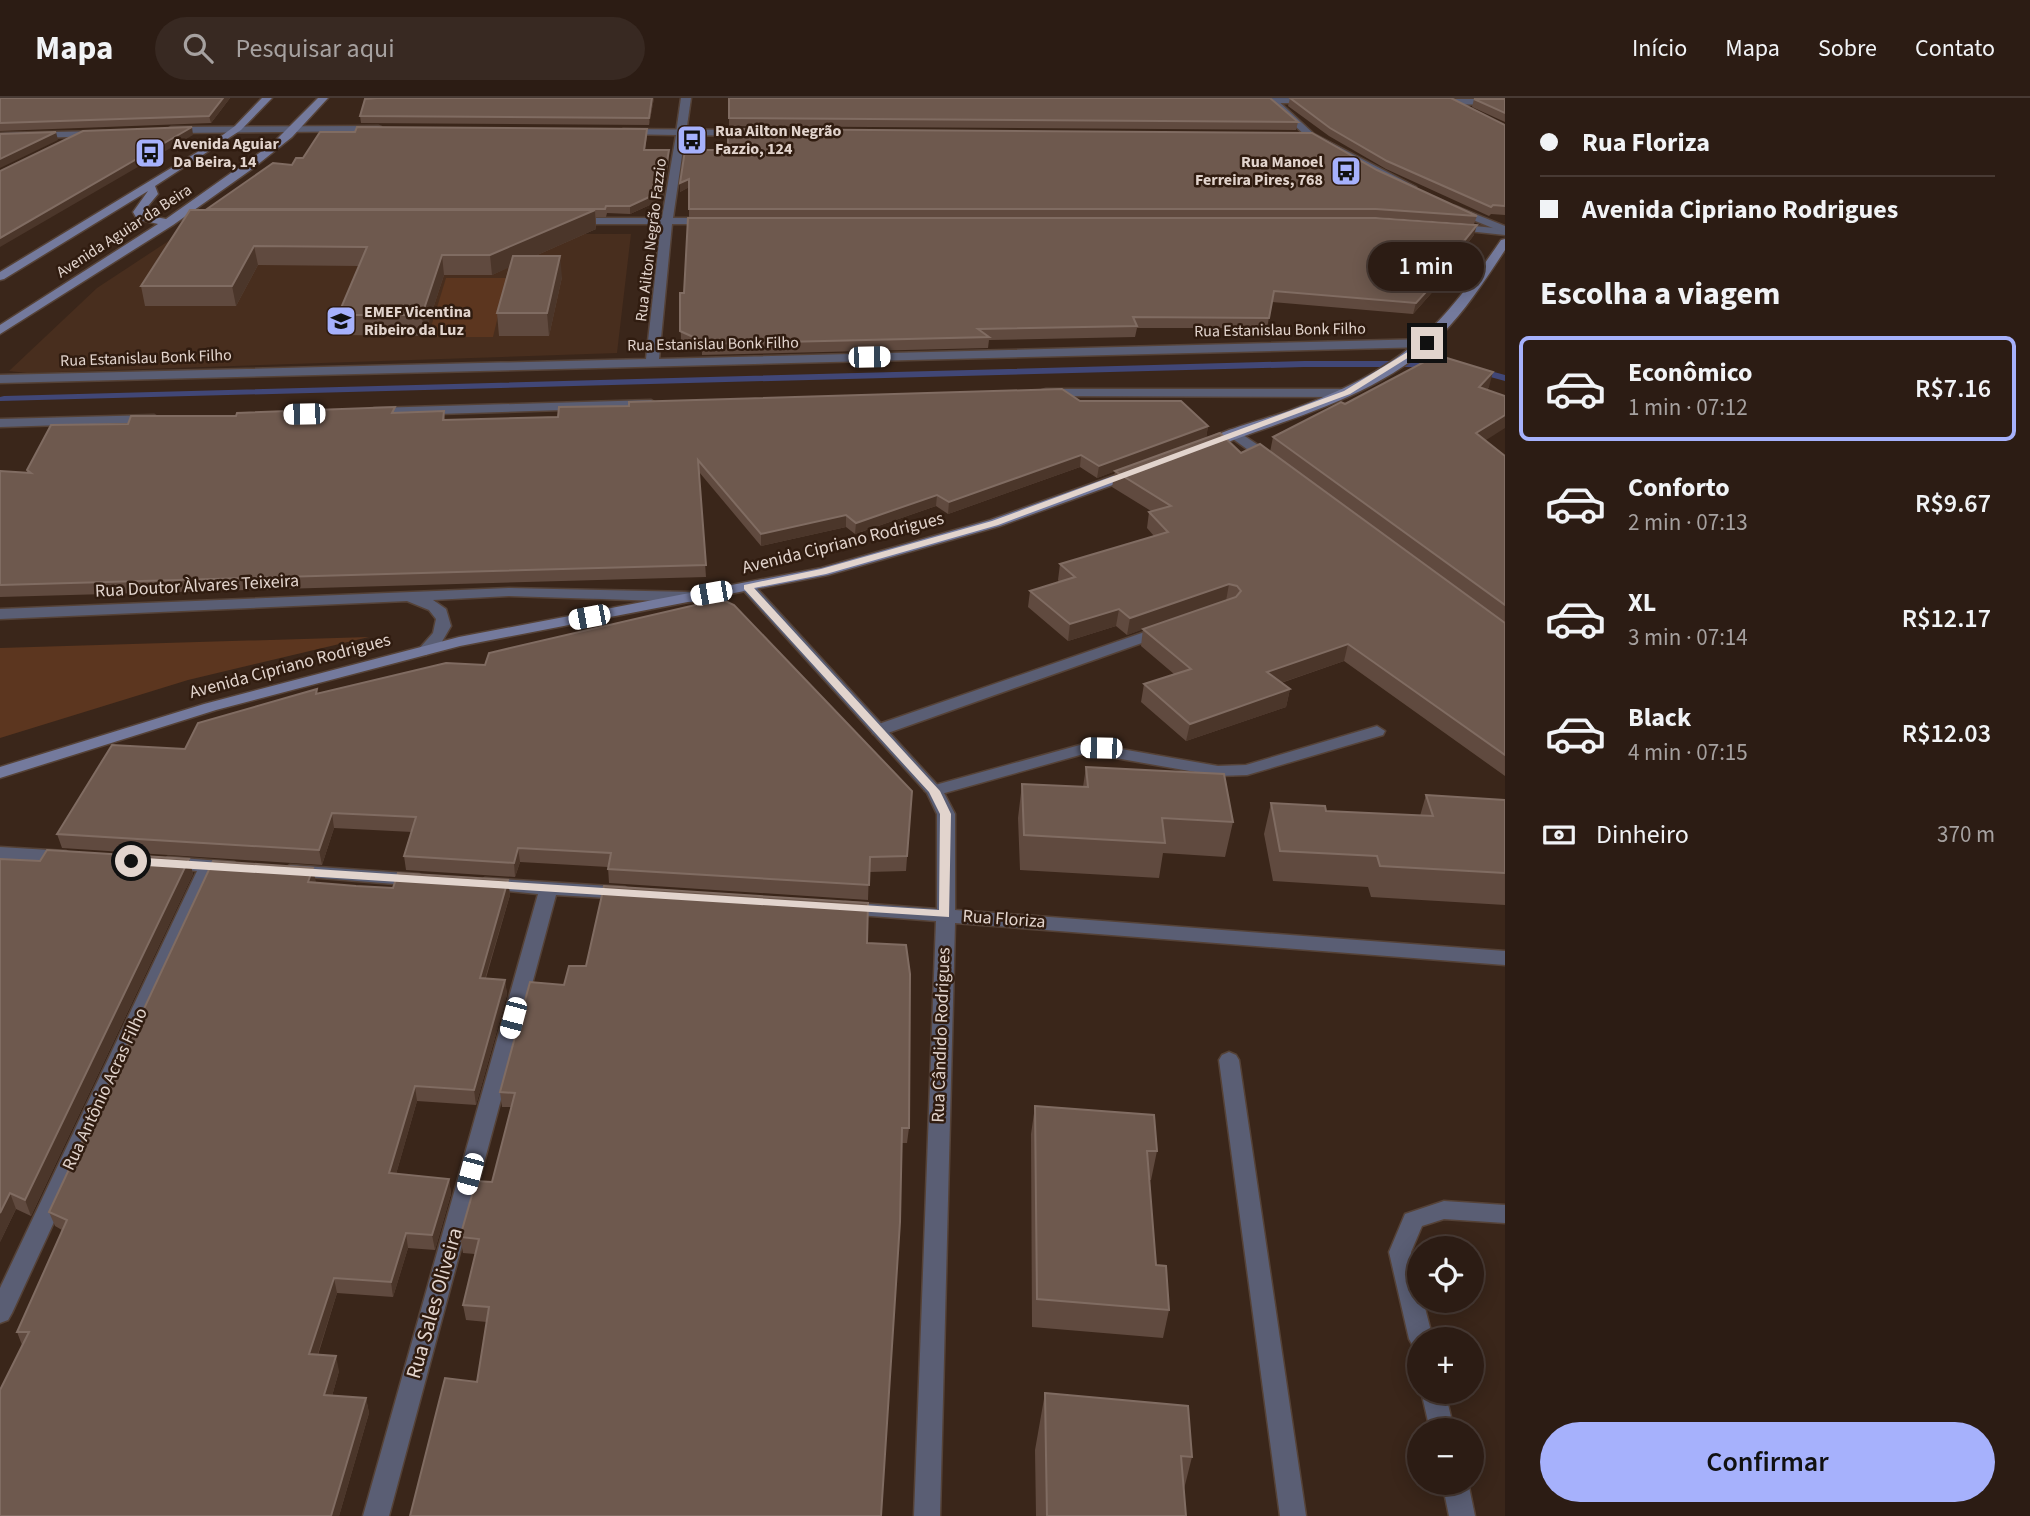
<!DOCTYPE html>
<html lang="pt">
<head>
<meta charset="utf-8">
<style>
  body { margin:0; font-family:"Source Sans 3",sans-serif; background:#382922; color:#f1f3f6; height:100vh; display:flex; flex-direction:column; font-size:26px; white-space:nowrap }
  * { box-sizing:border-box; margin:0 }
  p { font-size:23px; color:#a6a1a0 }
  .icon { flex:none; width:38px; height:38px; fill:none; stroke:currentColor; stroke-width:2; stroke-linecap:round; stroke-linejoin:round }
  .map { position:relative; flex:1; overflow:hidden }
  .side { display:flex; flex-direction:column; background:#2c1c14; width:525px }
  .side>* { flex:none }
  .top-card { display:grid; align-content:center; height:154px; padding:0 35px; background:#2c1c14 }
  .fabs { position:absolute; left:1407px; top:1138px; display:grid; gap:14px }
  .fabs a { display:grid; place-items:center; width:77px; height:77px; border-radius:50%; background:#2c1c14; box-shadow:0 4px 18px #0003,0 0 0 2px #483a34; font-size:35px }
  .end { position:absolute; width:32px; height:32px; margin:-16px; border:9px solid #e2d4cd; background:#111; box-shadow:0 0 0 4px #111 }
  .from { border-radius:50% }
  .bubble { position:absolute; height:49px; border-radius:24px; background:#2c1c14; box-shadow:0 4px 18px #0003,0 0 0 2px #483a34; font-size:23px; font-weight:600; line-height:49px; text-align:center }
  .car { position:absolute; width:21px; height:42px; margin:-21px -10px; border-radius:9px; box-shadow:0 0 5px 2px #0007; background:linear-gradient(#fff 24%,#345 0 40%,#fff 0 76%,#345 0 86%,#fff 0) }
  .top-card b { display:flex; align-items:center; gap:24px; height:66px; font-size:26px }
  .top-card b+b { border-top:2px solid #483a34 }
  .top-card i { width:18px; height:18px; background:#f1f3f6 }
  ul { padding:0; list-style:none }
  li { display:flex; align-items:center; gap:21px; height:105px; margin:0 14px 10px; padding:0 21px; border:4px solid transparent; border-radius:10px }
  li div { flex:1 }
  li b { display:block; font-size:26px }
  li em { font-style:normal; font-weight:600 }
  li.on { border-color:#a6b1fc }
  li>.icon { width:63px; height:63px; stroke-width:1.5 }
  h2 { padding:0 35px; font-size:32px; line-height:84px }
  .pay { display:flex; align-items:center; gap:18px; height:77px; padding:0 35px; font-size:26px }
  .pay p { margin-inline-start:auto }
  .button { display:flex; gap:14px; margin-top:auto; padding:14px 35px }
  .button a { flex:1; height:80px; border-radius:42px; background:#a6b1fc; color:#111; font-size:28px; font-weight:600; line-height:80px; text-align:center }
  header { display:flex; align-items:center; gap:42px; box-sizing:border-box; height:98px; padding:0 35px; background:#2c1c14; border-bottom:2px solid #483a34 }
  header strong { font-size:33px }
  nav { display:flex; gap:38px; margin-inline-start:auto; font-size:24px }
  .search { width:490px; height:63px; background:#382922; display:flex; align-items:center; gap:18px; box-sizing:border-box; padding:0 24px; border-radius:38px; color:#a6a1a0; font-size:26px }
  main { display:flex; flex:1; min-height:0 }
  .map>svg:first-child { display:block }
  .built { fill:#482e1e }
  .green { fill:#5c361f }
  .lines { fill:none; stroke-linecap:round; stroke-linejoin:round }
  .stream { fill:#414777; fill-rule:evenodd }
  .service-casing { stroke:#554237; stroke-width:3 }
  .minor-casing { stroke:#554237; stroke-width:3 }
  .tertiary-casing { stroke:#554237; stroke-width:3 }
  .secondary-casing { stroke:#554237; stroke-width:3 }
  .service { fill:#5a5e74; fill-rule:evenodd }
  .minor { fill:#5a5e74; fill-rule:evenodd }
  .tertiary { fill:#5a5e74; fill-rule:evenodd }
  .secondary { fill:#747a9d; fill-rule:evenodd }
  .wall { fill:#604a3f }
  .shaded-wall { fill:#4b362a }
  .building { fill:#6e594e; stroke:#806c62; stroke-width:2 }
  .route { fill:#e2d4cd }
  .labels { text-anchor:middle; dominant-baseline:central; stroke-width:5; stroke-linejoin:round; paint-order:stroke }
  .far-poi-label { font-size:16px; font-weight:bold; fill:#e2d4cd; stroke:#301c10; text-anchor:start }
  .far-street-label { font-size:16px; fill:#e2d4cd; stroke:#301c10 }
  .street-label { font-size:18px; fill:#e2d4cd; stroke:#301c10 }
  .near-street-label { font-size:21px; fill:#e2d4cd; stroke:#301c10 }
</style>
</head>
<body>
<header>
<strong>Mapa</strong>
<div class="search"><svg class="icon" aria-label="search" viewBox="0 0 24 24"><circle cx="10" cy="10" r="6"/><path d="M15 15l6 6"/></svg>Pesquisar aqui</div>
<nav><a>Início</a><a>Mapa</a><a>Sobre</a><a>Contato</a></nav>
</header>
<main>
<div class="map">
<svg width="1505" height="1418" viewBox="0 0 1505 1418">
  <rect width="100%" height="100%" fill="#3a261a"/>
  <polygon class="built" points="190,135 631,136 617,255 27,275 9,273 97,190 173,140"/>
  <g class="green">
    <polygon points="446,180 507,180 493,239 428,239"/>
    <polygon points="369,539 188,582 0,640 0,550"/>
  </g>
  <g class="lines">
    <g class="stream">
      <polygon points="1304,263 1439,263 1444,266 1439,269 1304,269 0,303 0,299 4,298"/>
      <polygon points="1476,269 1505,277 1505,283 1472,274 1472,270"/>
    </g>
    <g class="service-casing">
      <g id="service">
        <polygon points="681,0 691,0 686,35 681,38 676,35"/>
        <polygon points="1165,527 1170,529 1173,532 1170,535 885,636 873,636 871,632 873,628"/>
        <polygon points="1377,628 1385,633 1383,637 1247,677 1218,678 1087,655 934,698 925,693 928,689 1087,645 1218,668 1246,667"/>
        <polygon points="1229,954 1236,957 1239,962 1306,1418 1280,1418 1219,962 1222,957"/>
        <polygon points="1444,1103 1505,1107 1505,1125 1444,1121 1422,1128 1411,1154 1419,1186 1419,1202 1423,1202 1433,1241 1419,1241 1419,1250 1413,1248 1409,1241 1389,1154 1405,1116"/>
        <polygon points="1421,1293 1445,1293 1454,1332 1430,1332"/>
        <polygon points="1442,1384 1468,1384 1475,1418 1449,1418"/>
      </g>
    </g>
    <g class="minor-casing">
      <g id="minor">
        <polygon points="1268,0 1316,0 1318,2 1313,5 1271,5 1266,2"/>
        <polygon points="1436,1 1505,1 1505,7 1433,6 1431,4"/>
        <polygon points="378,28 381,29 381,33 171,35 166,32 171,29"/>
        <polygon points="623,31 752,32 757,35 752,38 685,37 673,120 711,120 716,123 711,126 672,126 659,261 1427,241 1433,245 1427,249 0,285 0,277 646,261 661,126 574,126 569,123 574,120 662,120 676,37 620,36 618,34"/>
        <polygon points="104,33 106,35 101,38 0,41 0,35"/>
        <polygon points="1453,126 1505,131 1505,137 1449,131 1449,127"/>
        <polygon points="1046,291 1347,291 1353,295 1347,299 1042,298 1042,292"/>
        <polygon points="651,302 657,306 656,309 374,318 368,314 374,310"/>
        <polygon points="154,317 160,321 159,324 0,329 0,321"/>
        <polygon points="1234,331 1276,359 1276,365 1266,365 1229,338 1229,332"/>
        <polygon points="748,485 753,486 943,693 955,716 955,812 1505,853 1505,867 955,825 940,1418 914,1418 936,823 845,816 836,810 845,804 937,811 937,716 927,695 743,492 741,489"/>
        <polygon points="509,490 692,494 700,499 692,504 509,498 433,502 446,511 451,528 440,547 426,557 418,552 433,535 436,521 429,512 407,503 0,521 0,511"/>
        <polygon points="0,749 66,753 75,759 66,765 0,761"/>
        <polygon points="168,759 234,764 243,770 234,776 215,775 12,1215 8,1222 0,1225 0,1190 197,773 162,769 159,765"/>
        <polygon points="290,767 419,776 428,782 419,788 284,777 281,773"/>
        <polygon points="485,780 625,789 634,795 625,801 556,797 389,1418 363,1418 538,796 478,790 476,786"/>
      </g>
    </g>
    <g class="tertiary-casing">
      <g id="tertiary">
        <polygon points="1265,0 1275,0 1314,36 1416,89 1407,91 1308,40"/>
        <polygon points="1455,108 1505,128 1505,135 1451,113 1451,109"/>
      </g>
    </g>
    <g class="secondary-casing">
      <g id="secondary">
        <polygon points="262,0 272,0 241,32 155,88 158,96 143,114 145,117 166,121 272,46 318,0 328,0 292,39 252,71 173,127 0,236 0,227 158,126 137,121 133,114 148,93 4,181 0,182 0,174 209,47 235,28"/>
        <path d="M1505 141V152C1485 182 1466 212 1441 237 1379 300 1288 320 1209 351L1204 352 1197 348C1212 334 1269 320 1291 312 1401 271 1436 237 1501 142Z"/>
        <polygon points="1135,370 1142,374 1140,377 1000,428 828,477 460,548 216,612 0,680 0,669 204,606 459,539 821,470 990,422"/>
      </g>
    </g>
    <use href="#service" class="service"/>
    <use href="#minor" class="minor"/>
    <use href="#tertiary" class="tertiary"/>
    <use href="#secondary" class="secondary"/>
  </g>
  <g class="wall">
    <polygon points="0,0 230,0 211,25 0,33"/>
    <polygon points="377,0 654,0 649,27 361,25 360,18"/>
    <polygon points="729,0 1298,24 1296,32 729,28"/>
    <polygon points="1290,0 1505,27 1505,117 1491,116 1489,118 1386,71 1329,38 1288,8"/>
    <polygon points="1474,1 1505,1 1505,24 1472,9"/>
    <polygon points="647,38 645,52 669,60 663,101 630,116 607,115 606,119 596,119 596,131 535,158 562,179 549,238 499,238 497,215 509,169 492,177 444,177 424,238 341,237 338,217 359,168 258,167 236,208 145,208 141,188 207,112 292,67"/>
    <polygon points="1377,72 1477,118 1474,126 1374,119 689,119 689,89 680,94 680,85"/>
    <polygon points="1474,137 1454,163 1451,173 1413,216 1272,204 1267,230 1137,230 1135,239 989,242 988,250 702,257 702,254 681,244 680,195"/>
    <polygon points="1489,289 1487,292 1485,342 1505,358 1505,678 1344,563 1281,585 1290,591 1286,609 1186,643 1141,604 1144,586 1174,576 1141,548 1143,531 1127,537 1116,528 1068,543 1028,509 1030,493 1059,484 1058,482 1060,466 1154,438 1147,430 1149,414 1151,413 1112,389 1115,373 1097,380 1080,369 948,416 936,408 855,436 846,429 761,448 699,374 706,479 0,499 0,373 27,375 27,372 128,326 236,318 444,313 445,322 1080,303 1208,328 1206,340 1241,355 1270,354 1273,339 1345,306"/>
    <polygon points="318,596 912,693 906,773 869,774 868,802 609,785 608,769 520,764 515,779 406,772 404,758 412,734 334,730 322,767 62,750 57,736 185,651"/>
    <polygon points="1086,669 1233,724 1225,759 1163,755 1159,780 1020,772 1018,720 1022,686 1083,689"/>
    <polygon points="1426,697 1505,702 1505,807 1371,799 1368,789 1273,783 1264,736 1271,705 1326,713 1420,718"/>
    <polygon points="189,761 193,776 31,1118 16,1111 0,1144 40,763"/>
    <polygon points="508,782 510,797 486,880 505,882 507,897 476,1007 417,1003 396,1076 449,1081 451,1096 435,1152 408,1150 393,1199 337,1195 318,1257 339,1273 332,1298 366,1300 369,1315 339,1418 0,1418 22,1247 17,1234 62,1132 55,1128 49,1114 316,785 393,790"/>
    <polygon points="867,845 909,1030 907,1045 902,1045 477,1284 487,1224 466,1222 463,1207 475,1156 463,1155 460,1139 492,1084 511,1009 502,1009 500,994 564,887 586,868"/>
    <polygon points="1035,1008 1157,1053 1151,1082 1149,1082 1156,1167 1169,1212 1163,1240 1032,1229 1031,1036"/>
    <polygon points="1045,1295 1192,1359 1184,1391 1186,1418 1036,1418 1035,1352"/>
  </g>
  <g class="shaded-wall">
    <polygon points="223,0 230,0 211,25 209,18"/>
    <polygon points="652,0 654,0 649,27 649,20"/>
    <polygon points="192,29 193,37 0,149 0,140"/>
    <polygon points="56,34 58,42 0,70 0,61"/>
    <polygon points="669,52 669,60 663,101 630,116 630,108"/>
    <polygon points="689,81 690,89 680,94 680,85"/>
    <polygon points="595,112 596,131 492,177 490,157"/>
    <polygon points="1477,127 1474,137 1454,163 1451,173 1413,216 1416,205"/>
    <polygon points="254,148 258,167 236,208 232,188"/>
    <polygon points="442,157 444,177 424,238 422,217"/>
    <polygon points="560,158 562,179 549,238 547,215"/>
    <polygon points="1493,274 1489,289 1475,304 1479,289"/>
    <polygon points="1505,317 1505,330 1472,351 1476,335"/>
    <polygon points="1208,328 1206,340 1097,380 1099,368"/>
    <polygon points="1081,357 1080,369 948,416 949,404"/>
    <polygon points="937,397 936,408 855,436 856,425"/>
    <polygon points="846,417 846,429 761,448 761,436"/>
    <polygon points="1229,486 1226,503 1127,537 1130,520"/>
    <polygon points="1119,511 1116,528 1068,543 1070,526"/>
    <polygon points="1348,546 1344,563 1263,591 1267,574"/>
    <polygon points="1290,591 1286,609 1186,643 1190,626"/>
    <polygon points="332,715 334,730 322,767 319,752"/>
    <polygon points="518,750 520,764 515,779 514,765"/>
    <polygon points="189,761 193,776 31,1118 25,1102"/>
    <polygon points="313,770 316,784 308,784"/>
    <polygon points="508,782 510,797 481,894 480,880"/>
    <polygon points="505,882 507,897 476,1007 474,992"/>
    <polygon points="415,988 417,1003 392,1090 389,1075"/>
    <polygon points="449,1081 451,1096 435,1152 432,1137"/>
    <polygon points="10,1095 16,1111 0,1144 0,1115"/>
    <polygon points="406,1135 408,1150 393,1199 391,1184"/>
    <polygon points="334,1180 337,1195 313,1271 309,1256"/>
    <polygon points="336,1258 339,1273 328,1312 324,1297"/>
    <polygon points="366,1300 369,1315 339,1418 331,1418"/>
  </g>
  <g class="building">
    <polygon points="0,0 223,0 209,18 0,25"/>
    <polygon points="377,0 652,0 649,20 360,18 365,1"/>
    <polygon points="729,0 1270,0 1298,24 729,20"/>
    <polygon points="1290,0 1451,0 1505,27 1505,108 1493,107 1491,109 1387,63 1330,30"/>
    <polygon points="1474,1 1505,1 1505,15"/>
    <polygon points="192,29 0,140 0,73 83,33"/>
    <polygon points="357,29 647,31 644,52 669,52 662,93 630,108 606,108 605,111 207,111 273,65 292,67 296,60 303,60 320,34 355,34"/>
    <polygon points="728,31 1312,35 1377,72 1477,118 1376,111 689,111 689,81 680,85 685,52 728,52"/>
    <polygon points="56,34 0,61 0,36"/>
    <polygon points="190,112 595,112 490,157 442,157 422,217 338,217 367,149 254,148 232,188 141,188"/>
    <polygon points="688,120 1376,120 1477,127 1452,158 1454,163 1416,205 1274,193 1269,220 1133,219 1137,228 978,231 989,239 702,246 702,243 680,233 680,195 684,195"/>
    <polygon points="513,158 560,158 547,215 497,215"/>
    <polygon points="1437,257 1493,274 1479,289 1505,298 1505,317 1476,335 1505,358 1505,507 1273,339 1341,304 1345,306"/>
    <polygon points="1062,291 1080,303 1181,303 1208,328 1099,368 1081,357 949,404 937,397 856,425 846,417 761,436 698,362 706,467 0,487 0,373 31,375 27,372 51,327 128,326 131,318 236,318 237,315 395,309 392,315 444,313 443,322 558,319 559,309 629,308 629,304"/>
    <polygon points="1220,335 1241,355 1260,346 1505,525 1505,657 1348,546 1267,574 1290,591 1190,626 1144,586 1191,571 1143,531 1236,499 1241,493 1237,488 1229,486 1130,520 1119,511 1070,526 1030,493 1075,479 1060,466 1168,434 1149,414 1171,408 1115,373"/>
    <polygon points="721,501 734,507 912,693 907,758 870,759 869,787 608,771 611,755 518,750 514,765 404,758 416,719 332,715 319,752 57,736 112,647 185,651 198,625 317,591 316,596 446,565 485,567 489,555"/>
    <polygon points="1086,669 1224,676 1233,724 1162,720 1165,745 1024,737 1022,686 1088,689"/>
    <polygon points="1426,697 1505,702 1505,775 1380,768 1377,758 1280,753 1271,705 1325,708 1326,713 1433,718"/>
    <polygon points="47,752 189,761 25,1102 10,1095 0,1115 0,761 40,763"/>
    <polygon points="213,763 313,770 308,784 356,788 393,790 398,775 508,782 480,880 505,882 474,992 415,988 389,1075 449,1081 432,1137 406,1135 391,1184 334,1180 309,1256 336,1258 324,1297 366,1300 331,1418 0,1418 0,1292 29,1234 17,1234 67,1122 49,1114"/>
    <polygon points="604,788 868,805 867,845 906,847 910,876 909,1030 902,1030 900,1124 881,1418 410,1418 445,1280 477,1284 489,1209 463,1207 479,1141 460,1139 476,1083 492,1084 515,995 500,994 530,884 564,887 569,868 586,868"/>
    <polygon points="1035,1008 1154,1017 1157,1053 1147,1053 1156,1167 1166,1168 1169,1212 1037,1201"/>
    <polygon points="1045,1295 1188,1308 1192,1359 1181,1358 1186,1418 1047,1418"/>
  </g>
  <polygon class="route" points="1427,242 1430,246 1350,296 998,427 826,476 754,490 940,693 951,716 949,819 131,767 125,763 131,759 939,812 940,716 929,694 744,491 744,487 821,471 992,423 1344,293"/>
  <defs>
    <g id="bus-square" transform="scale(1.575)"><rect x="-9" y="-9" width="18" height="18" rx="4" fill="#a6b1fc" stroke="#301c10"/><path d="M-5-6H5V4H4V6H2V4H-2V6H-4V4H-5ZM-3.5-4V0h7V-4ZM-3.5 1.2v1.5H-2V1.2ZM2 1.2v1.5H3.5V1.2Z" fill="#111"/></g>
    <g id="school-square" transform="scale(1.575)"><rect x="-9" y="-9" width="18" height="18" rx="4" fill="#a6b1fc" stroke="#301c10"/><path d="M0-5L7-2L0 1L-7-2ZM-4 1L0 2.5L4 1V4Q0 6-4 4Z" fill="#111"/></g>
  </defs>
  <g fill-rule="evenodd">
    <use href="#bus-square" x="692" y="42"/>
    <use href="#bus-square" x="150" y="55"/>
    <use href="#bus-square" x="1346" y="73"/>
    <use href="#school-square" x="341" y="223"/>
  </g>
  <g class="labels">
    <g class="far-poi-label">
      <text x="715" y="33">Rua Ailton Negrão<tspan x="715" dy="18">Fazzio, 124</tspan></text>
      <text x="173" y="46">Avenida Aguiar<tspan x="173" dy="18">Da Beira, 14</tspan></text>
      <text x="1323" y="64" text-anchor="end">Rua Manoel<tspan x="1323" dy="18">Ferreira Pires, 768</tspan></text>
      <text x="364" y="214">EMEF Vicentina<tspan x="364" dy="18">Ribeiro da Luz</tspan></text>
    </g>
    <g class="far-street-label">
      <text transform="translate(124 133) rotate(-33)">Avenida Aguiar da Beira</text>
      <text transform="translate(651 142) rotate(-83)">Rua Ailton Negrão Fazzio</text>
      <text transform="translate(1280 232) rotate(-1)">Rua Estanislau Bonk Filho</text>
      <text transform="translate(713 246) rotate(-1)">Rua Estanislau Bonk Filho</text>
      <text transform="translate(146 260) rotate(-2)">Rua Estanislau Bonk Filho</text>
    </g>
    <g class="street-label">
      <text transform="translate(843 445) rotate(-14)">Avenida Cipriano Rodrigues</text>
      <text transform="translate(197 488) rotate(-3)">Rua Doutor Àlvares Teixeira</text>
      <text transform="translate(290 568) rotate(-15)">Avenida Cipriano Rodrigues</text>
      <text transform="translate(1004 821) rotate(4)">Rua Floriza</text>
      <text transform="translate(941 937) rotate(-88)">Rua Cândido Rodrigues</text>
      <text transform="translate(105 991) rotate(-65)">Rua Antônio Acras Filho</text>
    </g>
    <g class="near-street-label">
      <text transform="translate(434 1205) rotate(-74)">Rua Sales Oliveira</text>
    </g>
  </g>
</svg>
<div class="fabs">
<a><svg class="icon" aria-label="locate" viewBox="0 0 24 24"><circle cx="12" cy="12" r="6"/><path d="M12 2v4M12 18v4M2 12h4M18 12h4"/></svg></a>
<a>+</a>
<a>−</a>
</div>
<i class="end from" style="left:131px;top:763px"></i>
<i class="end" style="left:1427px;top:245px"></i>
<div class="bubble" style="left:1368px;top:144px;width:116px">1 min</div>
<i class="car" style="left:869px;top:259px;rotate:89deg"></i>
<i class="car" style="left:304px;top:316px;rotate:269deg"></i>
<i class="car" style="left:711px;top:495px;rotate:260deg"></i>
<i class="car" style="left:589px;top:519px;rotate:259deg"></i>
<i class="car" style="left:1101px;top:650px;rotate:271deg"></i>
<i class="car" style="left:513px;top:920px;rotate:195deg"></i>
<i class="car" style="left:470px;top:1076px;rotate:195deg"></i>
</div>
<section class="side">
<div class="top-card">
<b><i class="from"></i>Rua Floriza</b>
<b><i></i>Avenida Cipriano Rodrigues</b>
</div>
<h2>Escolha a viagem</h2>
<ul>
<li class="on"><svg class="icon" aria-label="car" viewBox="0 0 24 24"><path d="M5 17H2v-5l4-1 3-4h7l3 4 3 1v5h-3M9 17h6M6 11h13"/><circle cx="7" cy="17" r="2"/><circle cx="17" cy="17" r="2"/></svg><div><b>Econômico</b><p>1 min · 07:12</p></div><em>R$7.16</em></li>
<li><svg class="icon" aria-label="car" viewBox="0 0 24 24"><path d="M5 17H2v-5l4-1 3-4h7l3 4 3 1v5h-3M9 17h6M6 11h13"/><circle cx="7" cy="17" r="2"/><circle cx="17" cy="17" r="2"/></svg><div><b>Conforto</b><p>2 min · 07:13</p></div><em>R$9.67</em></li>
<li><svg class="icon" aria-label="car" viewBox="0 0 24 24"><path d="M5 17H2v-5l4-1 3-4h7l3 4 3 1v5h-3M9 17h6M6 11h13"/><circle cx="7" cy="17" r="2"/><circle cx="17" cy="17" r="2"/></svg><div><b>XL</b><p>3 min · 07:14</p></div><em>R$12.17</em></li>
<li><svg class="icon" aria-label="car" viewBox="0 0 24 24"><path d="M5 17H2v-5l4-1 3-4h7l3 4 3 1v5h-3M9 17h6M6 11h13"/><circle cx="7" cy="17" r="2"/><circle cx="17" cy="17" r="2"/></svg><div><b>Black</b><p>4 min · 07:15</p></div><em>R$12.03</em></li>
</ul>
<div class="pay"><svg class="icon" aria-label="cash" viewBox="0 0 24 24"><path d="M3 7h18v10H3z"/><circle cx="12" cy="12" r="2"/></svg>Dinheiro<p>370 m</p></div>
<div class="button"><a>Confirmar</a></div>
</section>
</main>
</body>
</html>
